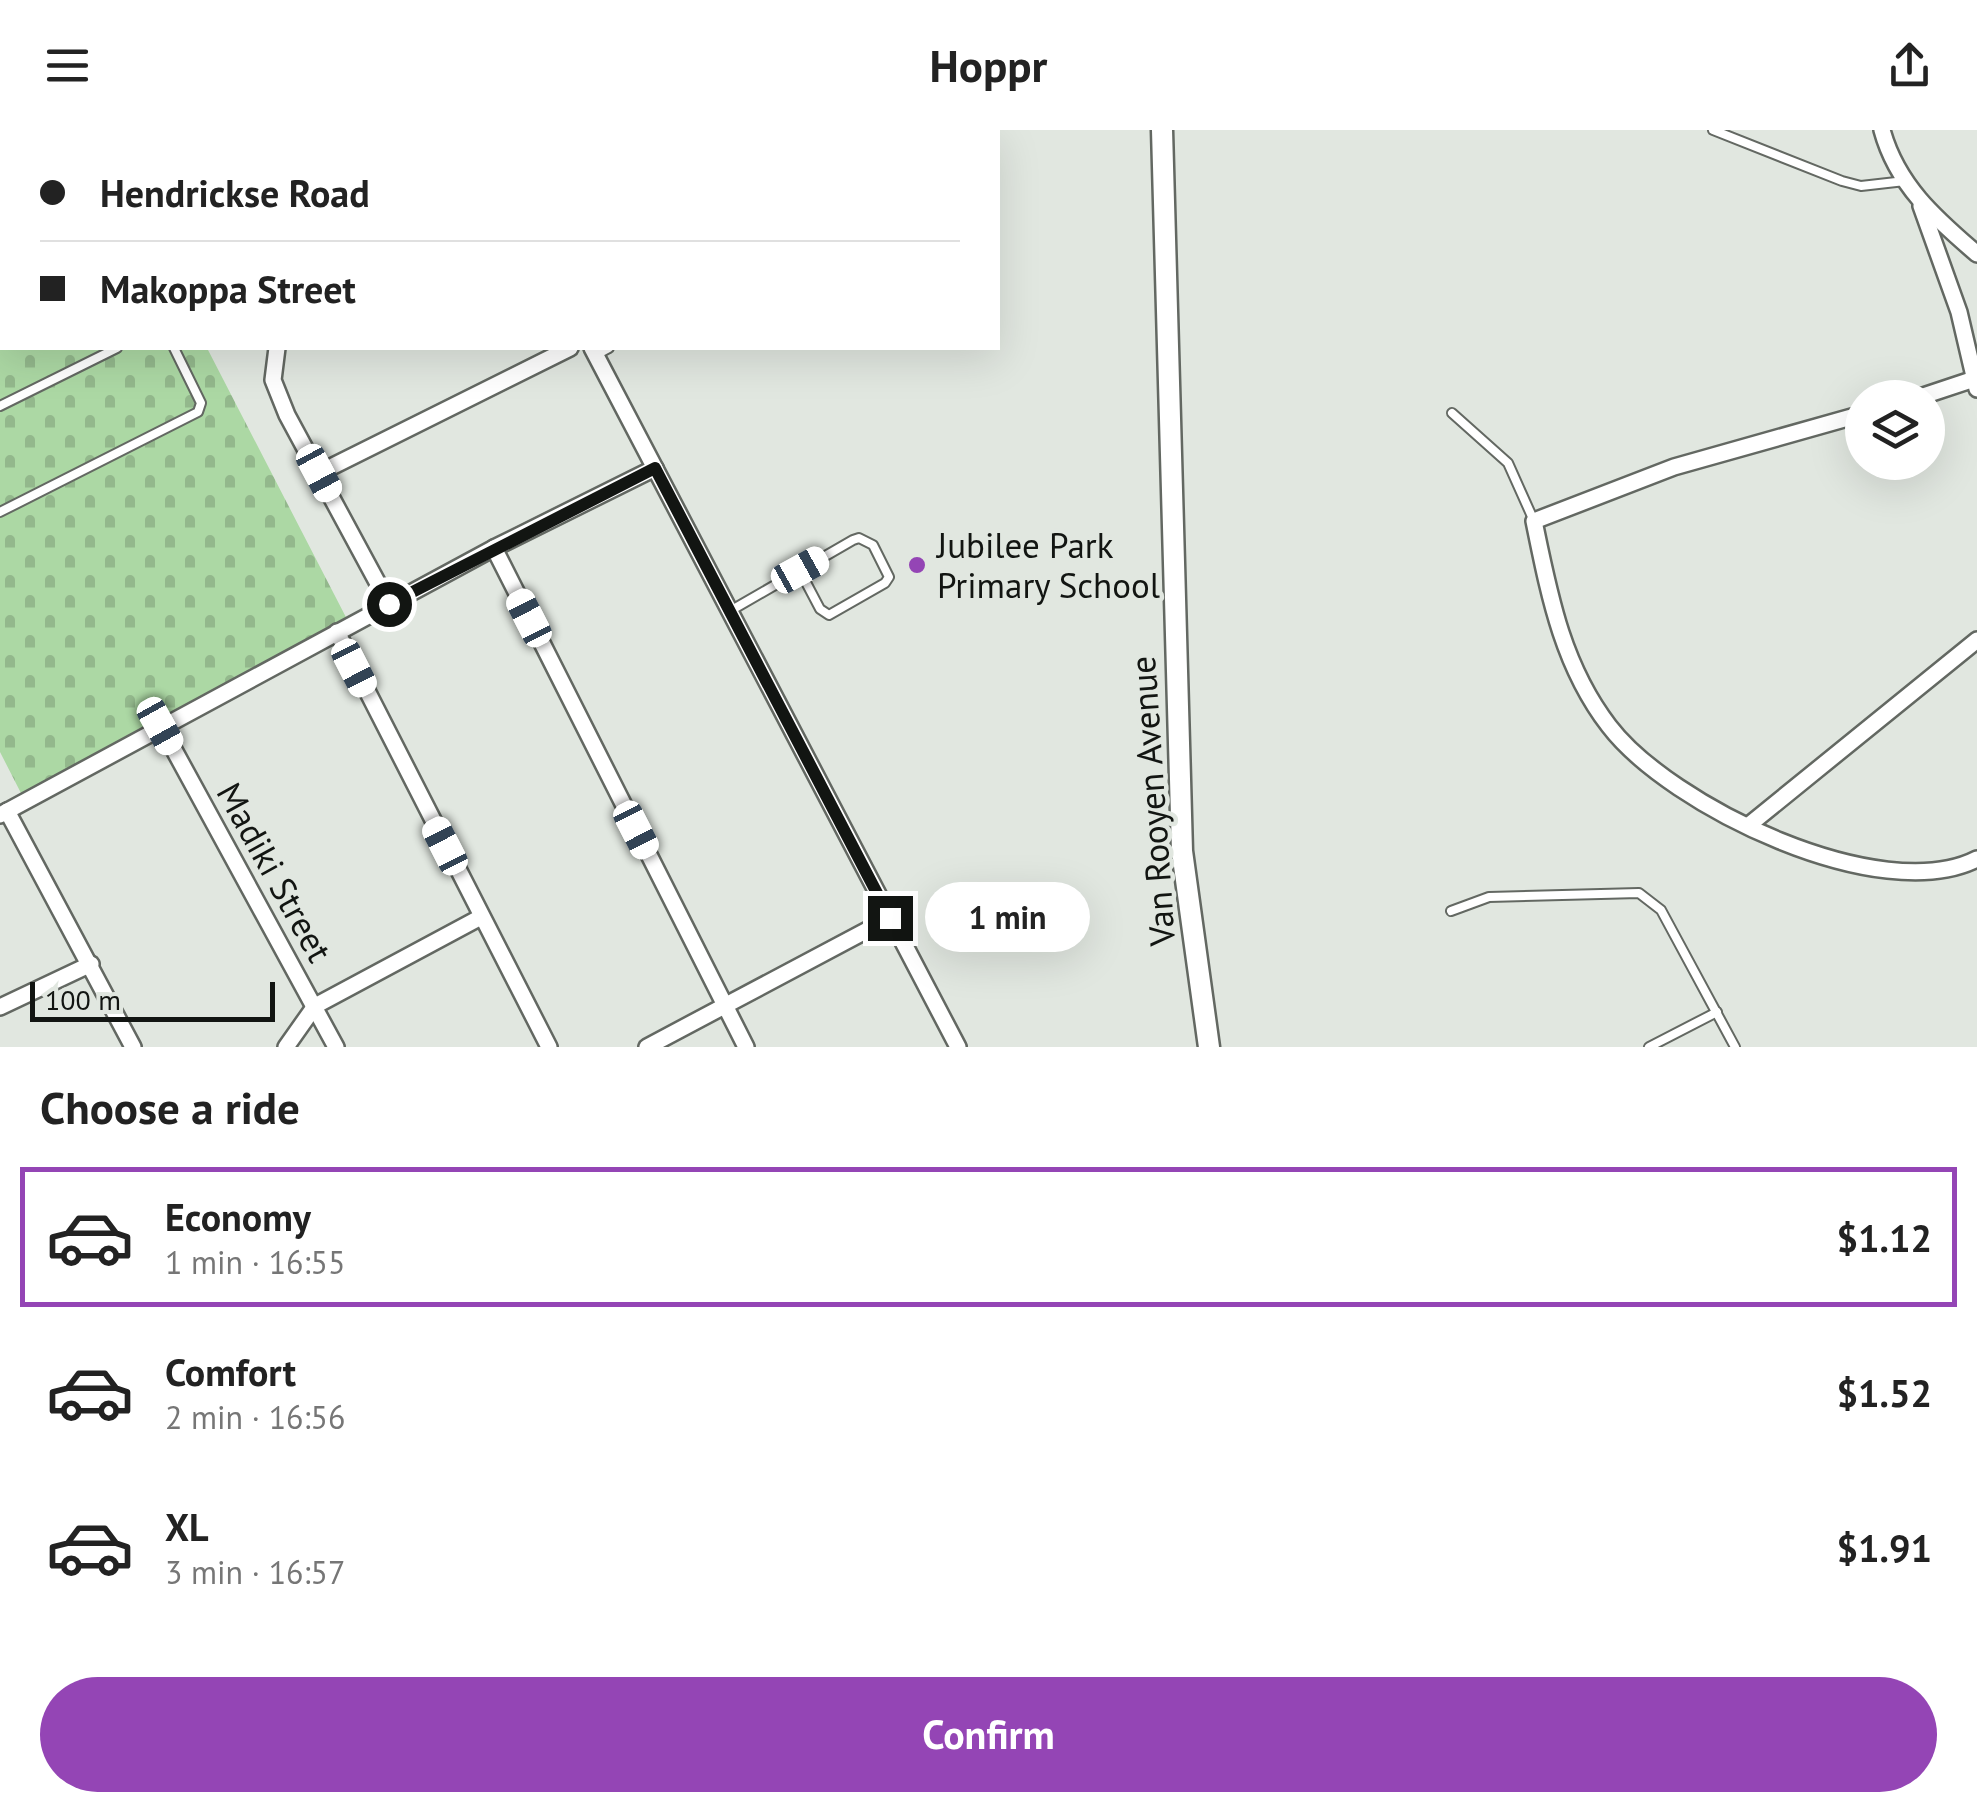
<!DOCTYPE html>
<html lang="en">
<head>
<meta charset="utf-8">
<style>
  body { margin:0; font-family:"PT Sans",sans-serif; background:#f2f2f2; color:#222; height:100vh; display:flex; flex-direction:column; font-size:38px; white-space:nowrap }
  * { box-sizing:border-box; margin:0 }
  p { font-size:32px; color:#767676 }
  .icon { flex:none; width:55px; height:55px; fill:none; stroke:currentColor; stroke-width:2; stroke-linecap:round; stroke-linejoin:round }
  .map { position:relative; height:917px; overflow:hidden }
  .side { display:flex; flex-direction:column; background:#fff; flex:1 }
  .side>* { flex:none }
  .banner { position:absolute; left:0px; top:0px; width:1000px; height:220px; box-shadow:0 10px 40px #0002; display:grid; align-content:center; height:220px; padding:0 40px; background:#fff }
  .controls { position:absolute; left:1845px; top:250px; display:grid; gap:20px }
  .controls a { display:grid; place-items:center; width:100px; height:100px; border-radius:50%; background:#fff; box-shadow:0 10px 40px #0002; font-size:50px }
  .scale { position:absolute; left:30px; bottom:25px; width:245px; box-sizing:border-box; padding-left:10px; border:5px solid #121512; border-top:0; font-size:28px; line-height:35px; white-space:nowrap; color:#121512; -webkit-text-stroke:8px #e1e7e0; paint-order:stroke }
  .end { position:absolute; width:45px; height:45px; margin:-22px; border:12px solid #121512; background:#fff; box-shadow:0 0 0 5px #fff }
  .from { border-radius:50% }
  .bubble { position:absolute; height:70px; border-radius:35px; background:#fff; box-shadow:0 10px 40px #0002; font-size:32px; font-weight:700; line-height:70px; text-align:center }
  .car { position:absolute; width:30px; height:60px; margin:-30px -15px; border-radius:12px; box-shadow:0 0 8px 2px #0007; background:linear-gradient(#fff 24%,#345 0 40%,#fff 0 76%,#345 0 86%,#fff 0) }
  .banner b { display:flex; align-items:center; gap:35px; height:95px; font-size:38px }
  .banner b+b { border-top:2px solid #e0e0e0 }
  .banner i { width:25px; height:25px; background:#222 }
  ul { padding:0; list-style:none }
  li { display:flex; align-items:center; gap:30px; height:140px; margin:0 20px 15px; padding:0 20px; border:5px solid transparent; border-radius:0px }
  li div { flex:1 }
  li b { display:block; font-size:38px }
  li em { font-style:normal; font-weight:700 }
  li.on { border-color:#9445b5 }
  li>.icon { width:90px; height:90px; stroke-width:1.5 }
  h2 { padding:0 40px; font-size:45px; line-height:120px }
  .action { display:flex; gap:20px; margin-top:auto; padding:20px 40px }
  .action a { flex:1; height:115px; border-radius:60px; background:#9445b5; color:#fff; font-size:40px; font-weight:700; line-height:115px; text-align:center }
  header { display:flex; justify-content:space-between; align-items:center; height:130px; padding:0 40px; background:#fff; font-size:45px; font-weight:700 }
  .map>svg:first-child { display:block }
  .cemetery { fill:url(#cemetery-stones) }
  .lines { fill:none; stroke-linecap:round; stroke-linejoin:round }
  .service-casing { stroke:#636862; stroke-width:12 }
  .minor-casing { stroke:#636862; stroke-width:20 }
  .tertiary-casing { stroke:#636862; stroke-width:25 }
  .service { stroke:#fff; stroke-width:8 }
  .minor { stroke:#fff; stroke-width:15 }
  .tertiary { stroke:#fff; stroke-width:20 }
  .route { stroke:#121512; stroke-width:12 }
  .poi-dot { fill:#9445b5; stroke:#e1e7e0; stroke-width:4 }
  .labels { text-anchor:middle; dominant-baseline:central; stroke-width:9; stroke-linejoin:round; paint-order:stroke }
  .poi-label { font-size:35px; fill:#121512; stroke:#e1e7e0; text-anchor:start }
  .street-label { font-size:35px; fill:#121512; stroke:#e1e7e0 }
</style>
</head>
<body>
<header><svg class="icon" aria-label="menu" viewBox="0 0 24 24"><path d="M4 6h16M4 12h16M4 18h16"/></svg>Hoppr<svg class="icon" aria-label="share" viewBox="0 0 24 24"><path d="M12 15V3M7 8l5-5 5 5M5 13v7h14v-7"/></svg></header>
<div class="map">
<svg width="1977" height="917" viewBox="0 0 1977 917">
  <defs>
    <pattern id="cemetery-stones" width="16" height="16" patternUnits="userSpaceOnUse" patternTransform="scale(2.5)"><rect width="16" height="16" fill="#acd8a4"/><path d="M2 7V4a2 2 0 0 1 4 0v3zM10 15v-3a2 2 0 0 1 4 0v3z" fill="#93b88c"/></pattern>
  </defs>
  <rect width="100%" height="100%" fill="#e1e7e0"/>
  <polygon class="cemetery" points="0,0 96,2 2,2 2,218 207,218 350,495 24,669 0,622"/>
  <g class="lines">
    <g class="service-casing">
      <g id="service">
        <polyline points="65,0 66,2"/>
        <polyline points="1713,0 1842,51 1861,56 1905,51"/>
        <polyline points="859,2 863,0"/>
        <polyline points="0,142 2,141"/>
        <polyline points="596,225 609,218"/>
        <polyline points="0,276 117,218"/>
        <polyline points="1452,283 1508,333 1534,391"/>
        <polyline points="0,382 198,282 201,273 174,218"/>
        <path d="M730 481C771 457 812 434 853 410L859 408 873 415 889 447 885 453 829 485 820 479 800 441"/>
        <polyline points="1451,781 1489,767 1639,763 1661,780 1735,917"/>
        <polyline points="1649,917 1717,882"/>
      </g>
    </g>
    <g class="minor-casing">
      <g id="minor">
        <polyline points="143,0 146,2"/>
        <polyline points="336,0 338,2"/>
        <path d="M1882 0C1897 55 1935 88 1977 124"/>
        <polyline points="501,2 502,0"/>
        <polyline points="704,2 706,0"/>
        <polyline points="1921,76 1959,182 1977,259"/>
        <polyline points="277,218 273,250 287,285 389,474"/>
        <polyline points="592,218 958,917"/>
        <polyline points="1917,268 1977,248"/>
        <path d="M1862 284 1674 337 1534 391C1549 464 1562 535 1609 596 1670 676 1881 778 1977 729"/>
        <polyline points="319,343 570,218"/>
        <polyline points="494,418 746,917"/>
        <polyline points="337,502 549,917"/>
        <polyline points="161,596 336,917"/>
        <polyline points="7,681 133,917"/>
        <polyline points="0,685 494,418 655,338"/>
        <polyline points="1749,695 1977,510"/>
        <polyline points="0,877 91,834"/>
        <polyline points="286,917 315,876 481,787"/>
        <polyline points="647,917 890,788"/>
      </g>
    </g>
    <g class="tertiary-casing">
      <polyline id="tertiary" points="1162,0 1182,721 1209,917"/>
    </g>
    <use href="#service" class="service"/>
    <use href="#minor" class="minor"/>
    <use href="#tertiary" class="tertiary"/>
  </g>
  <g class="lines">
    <polyline class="route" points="389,474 655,338 890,788"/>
  </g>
  <circle class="poi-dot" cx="917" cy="435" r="10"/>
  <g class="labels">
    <g class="poi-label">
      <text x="937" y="415">Jubilee Park<tspan x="937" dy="40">Primary School</tspan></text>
    </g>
    <g class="street-label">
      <text transform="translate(1152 671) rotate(-94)">Van Rooyen Avenue</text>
      <text transform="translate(275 742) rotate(61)">Madiki Street</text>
    </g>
  </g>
</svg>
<div class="controls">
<a><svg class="icon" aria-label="layers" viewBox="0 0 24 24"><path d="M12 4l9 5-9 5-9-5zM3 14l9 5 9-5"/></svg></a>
</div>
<div class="scale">100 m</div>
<i class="end from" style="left:389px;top:474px"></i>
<i class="end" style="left:890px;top:788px"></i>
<div class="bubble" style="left:925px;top:752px;width:165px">1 min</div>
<i class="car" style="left:319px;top:343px;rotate:152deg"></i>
<i class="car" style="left:800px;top:440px;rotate:61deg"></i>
<i class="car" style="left:529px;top:488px;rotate:333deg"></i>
<i class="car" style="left:354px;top:538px;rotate:153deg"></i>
<i class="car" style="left:160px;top:596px;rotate:151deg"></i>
<i class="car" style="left:636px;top:700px;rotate:153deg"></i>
<i class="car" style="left:445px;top:716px;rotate:333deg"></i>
<div class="banner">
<b><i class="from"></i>Hendrickse Road</b>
<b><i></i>Makoppa Street</b>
</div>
</div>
<section class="side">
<h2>Choose a ride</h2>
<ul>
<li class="on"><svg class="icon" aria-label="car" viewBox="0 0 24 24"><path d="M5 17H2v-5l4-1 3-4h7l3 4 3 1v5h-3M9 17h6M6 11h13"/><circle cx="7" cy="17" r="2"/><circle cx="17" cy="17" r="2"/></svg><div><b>Economy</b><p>1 min · 16:55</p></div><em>$1.12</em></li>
<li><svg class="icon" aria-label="car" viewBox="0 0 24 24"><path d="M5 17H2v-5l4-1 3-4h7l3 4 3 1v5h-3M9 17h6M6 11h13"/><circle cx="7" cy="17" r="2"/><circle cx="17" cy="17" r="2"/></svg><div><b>Comfort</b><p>2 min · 16:56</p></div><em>$1.52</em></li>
<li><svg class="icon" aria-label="car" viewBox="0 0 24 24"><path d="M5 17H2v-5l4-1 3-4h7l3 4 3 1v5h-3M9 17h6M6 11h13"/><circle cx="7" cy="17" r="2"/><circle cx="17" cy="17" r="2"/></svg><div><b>XL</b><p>3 min · 16:57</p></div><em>$1.91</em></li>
</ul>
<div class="action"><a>Confirm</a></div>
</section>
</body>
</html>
